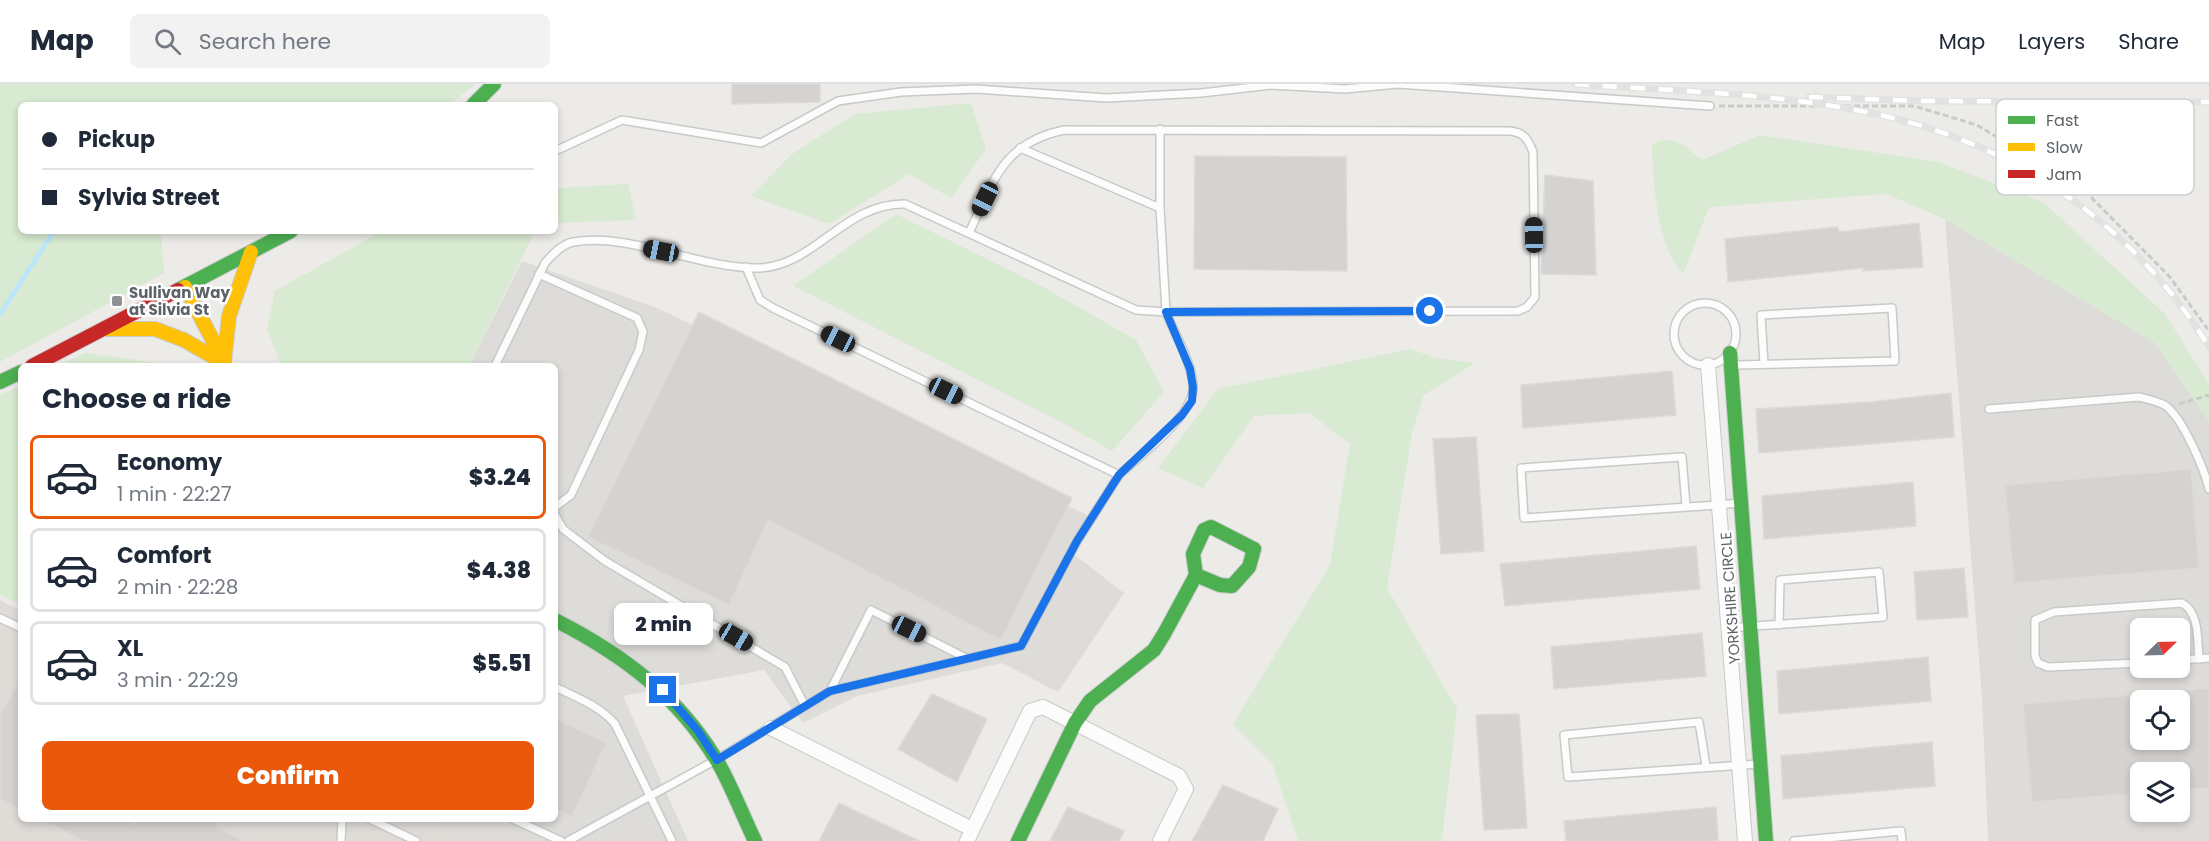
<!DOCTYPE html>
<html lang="en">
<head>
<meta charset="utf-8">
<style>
  body { margin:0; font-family:Poppins,sans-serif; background:#f2f2f3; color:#1f2937; height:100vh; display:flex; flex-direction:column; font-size:22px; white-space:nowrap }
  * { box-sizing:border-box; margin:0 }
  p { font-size:20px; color:#747a83 }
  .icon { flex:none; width:33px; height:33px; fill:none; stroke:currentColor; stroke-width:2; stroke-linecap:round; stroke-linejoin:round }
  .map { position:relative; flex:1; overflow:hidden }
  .drawer { position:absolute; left:18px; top:279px; width:540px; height:459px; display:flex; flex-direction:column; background:#fff; border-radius:9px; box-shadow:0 3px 9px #0003 }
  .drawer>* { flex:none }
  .banner { position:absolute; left:18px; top:18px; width:540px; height:132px; border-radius:9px; box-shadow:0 3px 9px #0003; display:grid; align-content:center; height:132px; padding:0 24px; background:#fff }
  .needle { width:39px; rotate:67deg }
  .tools { position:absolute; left:2130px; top:534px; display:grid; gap:12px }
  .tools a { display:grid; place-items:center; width:60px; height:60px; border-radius:9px; background:#fff; box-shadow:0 3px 9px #0003; font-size:30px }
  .end { position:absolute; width:27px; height:27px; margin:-14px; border:8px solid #1a73e8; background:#fff; box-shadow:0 0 0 3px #fff }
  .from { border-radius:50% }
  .bubble { position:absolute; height:42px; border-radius:9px; background:#fff; box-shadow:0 3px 9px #0003; font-size:20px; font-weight:800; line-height:42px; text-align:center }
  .car { position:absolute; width:18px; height:36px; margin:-18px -9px; border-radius:8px; box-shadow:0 0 4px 2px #0007; background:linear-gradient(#222 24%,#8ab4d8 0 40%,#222 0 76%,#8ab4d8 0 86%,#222 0) }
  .banner b { display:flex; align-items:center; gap:21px; height:57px; font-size:22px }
  .banner b+b { border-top:2px solid #e0e1e3 }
  .banner i { width:15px; height:15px; background:#1f2937 }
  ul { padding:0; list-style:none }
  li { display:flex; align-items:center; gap:18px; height:84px; margin:0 12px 9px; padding:0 12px; border:3px solid #e0e1e3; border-radius:9px }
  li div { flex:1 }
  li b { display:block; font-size:22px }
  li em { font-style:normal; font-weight:800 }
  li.on { border-color:#ea580c }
  li>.icon { width:54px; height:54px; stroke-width:1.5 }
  h2 { padding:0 24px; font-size:27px; line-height:72px }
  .action { display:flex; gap:12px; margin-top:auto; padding:12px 24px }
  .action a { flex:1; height:69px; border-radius:9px; background:#ea580c; color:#fff; font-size:24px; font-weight:800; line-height:69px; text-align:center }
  header { display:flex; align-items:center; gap:36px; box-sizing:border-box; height:84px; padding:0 30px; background:#fff; border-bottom:2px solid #e0e1e3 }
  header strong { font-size:28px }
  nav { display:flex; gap:33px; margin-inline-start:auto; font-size:21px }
  .search { width:420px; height:54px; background:#f2f2f3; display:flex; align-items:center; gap:15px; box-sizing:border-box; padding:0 21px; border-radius:9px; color:#747a83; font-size:22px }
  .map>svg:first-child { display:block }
  .industrial { fill:#dedcd9; fill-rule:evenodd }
  .education { fill:#dfdbd7 }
  .green { fill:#d8ead1 }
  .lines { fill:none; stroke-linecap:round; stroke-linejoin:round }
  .stream { stroke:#bbe7f8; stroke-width:5 }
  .building { fill:#d5d3d1; stroke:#dcdad6; stroke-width:1.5 }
  .lane-casing { stroke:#c8c9c9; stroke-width:10 }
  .street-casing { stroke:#c8c9c9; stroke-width:16 }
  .fast-casing { stroke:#c9caca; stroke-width:16 }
  .slow-casing { stroke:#c9caca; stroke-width:16 }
  .jam-casing { stroke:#c9caca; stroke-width:16 }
  .path { stroke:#c6cdc9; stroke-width:3; stroke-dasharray:6 3; stroke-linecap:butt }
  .lane { stroke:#fcfcfc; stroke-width:7 }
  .street { stroke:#fcfcfc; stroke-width:14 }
  .fast { stroke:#4caf50; stroke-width:14 }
  .slow { stroke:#ffc107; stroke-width:14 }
  .jam { stroke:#c62828; stroke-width:14 }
  .rail-casing { stroke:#e3e2e3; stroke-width:7 }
  .rail { stroke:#fff; stroke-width:4.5; stroke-dasharray:14; stroke-linecap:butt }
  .route { stroke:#1a73e8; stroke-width:8 }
  .poi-dot { fill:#8f9294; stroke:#fff; stroke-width:2 }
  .labels { text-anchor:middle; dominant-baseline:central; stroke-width:5; stroke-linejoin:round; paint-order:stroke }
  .poi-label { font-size:15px; font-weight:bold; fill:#5c6266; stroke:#fff; text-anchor:start }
  .street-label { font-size:15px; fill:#5c6266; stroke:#fff }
  .key { fill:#fff; stroke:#ced0d1; stroke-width:1.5 }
  .key-label { font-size:16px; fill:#5c6266 }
</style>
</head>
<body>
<header>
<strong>Map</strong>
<div class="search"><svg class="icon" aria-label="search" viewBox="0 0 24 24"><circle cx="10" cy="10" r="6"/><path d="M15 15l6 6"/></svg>Search here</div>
<nav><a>Map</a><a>Layers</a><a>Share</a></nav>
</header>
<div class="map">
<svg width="2209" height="757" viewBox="0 0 2209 757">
  <rect width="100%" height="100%" fill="#edebe8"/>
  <g class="industrial">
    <path d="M1945 135 2154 258 2209 337V757H1988L1982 614ZM2140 544H2180V584H2140ZM2140 616H2180V656H2140ZM2140 688H2180V728H2140Z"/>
    <polygon points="522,177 657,224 1089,432 1072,469 1124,509 1058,608 1002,579 857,612 803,639 764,586 623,612 688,757 473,757 430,735 555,735 555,282 469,282"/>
  </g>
  <polygon class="education" points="0,516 21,527 21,735 434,735 478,757 0,757"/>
  <g class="green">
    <polygon points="0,0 475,0 449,21 21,21 21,147 161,147 164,189 0,278"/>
    <polygon points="971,19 986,65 951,114 909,90 829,140 751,112 792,70 855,30"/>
    <path d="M1760 51 1939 78 2044 119 2165 230 2209 300V337L2154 258 1945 135 1886 110 1709 123 1683 190C1657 163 1653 98 1652 61 1672 47 1687 64 1702 76Z"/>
    <polygon points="628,100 636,136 555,139 555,104"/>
    <polygon points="896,130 1045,204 1136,256 1164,308 1112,367 1065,340 793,202"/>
    <polygon points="382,147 535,147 469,282 281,282 267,244 275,207"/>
    <polygon points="1410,265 1437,274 1475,279 1424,311 1412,349 1387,504 1457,625 1442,757 1298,757 1272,679 1233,640 1330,481 1350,360 1309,329 1254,332 1203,404 1158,384 1218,305"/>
    <polygon points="85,269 179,282 59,282"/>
    <polygon points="21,301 21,520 0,511 0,311"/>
  </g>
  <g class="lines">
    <polyline class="stream" points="0,230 54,147"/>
  </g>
  <g class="building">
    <polygon points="732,0 820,0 820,18 732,20"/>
    <polygon points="1195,72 1346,73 1347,187 1194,185"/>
    <polygon points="1545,91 1593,97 1596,191 1541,190"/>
    <polygon points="1919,139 1923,183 1863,187 1863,184 1728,198 1725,155 1838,143 1839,148"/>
    <polygon points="699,228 1072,414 1001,556 768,436 729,521 588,453"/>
    <polygon points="1672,287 1676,331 1523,344 1521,301"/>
    <polygon points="1951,309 1954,353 1759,369 1756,325 1870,318"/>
    <polygon points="1476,353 1484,467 1441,470 1433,355"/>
    <polygon points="2191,385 2199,484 2014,499 2005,401"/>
    <polygon points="1913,398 1916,442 1764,455 1762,412"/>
    <polygon points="1696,462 1700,505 1505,522 1500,480"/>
    <polygon points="1964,484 1968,533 1917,536 1914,488"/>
    <polygon points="1702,549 1706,592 1554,605 1551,563"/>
    <polygon points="1928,573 1931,617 1779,630 1777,587"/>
    <polygon points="21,594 21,725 0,715 0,631"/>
    <polygon points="2209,604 2209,704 2180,706 2180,688 2140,688 2140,709 2032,718 2023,620 2140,610 2140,656 2180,656 2180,607"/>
    <polygon points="932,610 987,635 957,698 898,665"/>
    <polygon points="1519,630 1527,744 1484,746 1476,631"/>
    <polygon points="555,634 606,659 572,732 555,724"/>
    <polygon points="1932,658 1935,702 1783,715 1781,672"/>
    <polygon points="1223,701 1278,725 1263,757 1192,757"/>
    <polygon points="839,719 919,757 819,757"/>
    <polygon points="1068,723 1124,747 1119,757 1050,757"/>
    <polygon points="1716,723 1718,757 1566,757 1564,737"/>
    <polygon points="41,735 124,735 136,741 139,735 220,735 216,743 244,757 84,757"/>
  </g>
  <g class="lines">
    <g class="lane-casing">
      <g id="lane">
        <polyline points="1160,45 1160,124"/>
        <polyline points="555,67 622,36 761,59 838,17 901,8 976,5 1107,14 1201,9 1271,1 1345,5 1398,0 1710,22"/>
        <path d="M969 149C993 98 1002 59 1064 46L1509 47C1524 48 1528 55 1533 68L1535 213 1527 223 1518 227 1166 228C1175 251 1191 276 1193 301 1196 331 1140 371 1119 391"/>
        <polyline points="539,190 637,234 643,248 639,266 571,411 555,423"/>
        <circle cx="1705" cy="250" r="31"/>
        <polyline points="1734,280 1736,281 1895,277 1892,224 1761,231 1764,280"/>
        <path d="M495 282 545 179C552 171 562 160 573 158 631 148 699 185 759 184 815 182 844 119 905 120L1136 226 1166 228 1160 124 1020 64"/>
        <path d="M1989 325 2139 313C2148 315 2158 317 2166 322 2183 335 2204 384 2209 405"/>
        <polyline points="1686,422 1682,373 1521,384 1524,434 1718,421 1740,419"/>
        <polyline points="555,431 563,445 605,477 785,583 805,622"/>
        <polyline points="0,534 21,544"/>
        <polyline points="1728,544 1883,533 1879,488 1780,496 1779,541"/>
        <polyline points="2180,576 2209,574"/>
        <path d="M2140 579 2048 583 2038 579 2035 572V536L2054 528 2182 519C2200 529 2197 556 2199 575"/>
        <path d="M555 603C576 613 600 622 615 640L672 757"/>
        <polyline points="830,607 871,526 966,574"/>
        <polyline points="1706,682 1699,638 1564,651 1568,693 1759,680"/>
        <polyline points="370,735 416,757"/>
        <polyline points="513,735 561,757"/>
        <polyline points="341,757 342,735"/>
        <polyline points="568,757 716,676 830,607 1021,562 1077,457 1119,391 773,224 760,216 746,183"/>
        <polyline points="1794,757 1901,747 1902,757"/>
      </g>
    </g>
    <g class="street-casing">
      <g id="street">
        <polyline points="1708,281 1745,757"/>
        <polyline points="771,644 972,745"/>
        <polyline points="967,757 1030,627 1043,623 1179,692 1186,705 1160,757"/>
      </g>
    </g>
    <g class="fast-casing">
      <g id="fast">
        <polyline points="473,21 494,0"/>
        <polyline points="178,206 291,147"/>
        <polyline points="1730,269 1766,757"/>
        <polyline points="0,298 21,288"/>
        <path d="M555 536C624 571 681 614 720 682 733 706 743 732 755 757"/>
        <polyline points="1018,757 1075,639 1090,617 1154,566 1164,550 1196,491 1193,470 1204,446 1211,443 1254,465 1249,483 1232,502 1220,501 1196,491"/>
      </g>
    </g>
    <g class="slow-casing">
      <g id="slow">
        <polyline points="185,203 224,278"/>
        <polyline points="107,245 155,245 184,256 224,279 229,232 251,168"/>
      </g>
    </g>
    <g class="jam-casing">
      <polyline id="jam" points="32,282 178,206"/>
    </g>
    <g class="path">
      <polyline points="1719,22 1914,22 1977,41 2084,106 2169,192 2209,247"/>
      <polyline points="2179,320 2209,311"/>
    </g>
    <use href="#lane" class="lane"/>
    <use href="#street" class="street"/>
    <use href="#fast" class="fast"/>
    <use href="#slow" class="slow"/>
    <use href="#jam" class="jam"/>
    <g class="rail-casing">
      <g id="rail">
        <path d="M1575 0C1685 8 1801 9 1908 38 2034 72 2141 152 2209 263"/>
        <polyline points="1809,13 1922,17 2209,18"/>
      </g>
    </g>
    <use href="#rail" class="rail"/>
  </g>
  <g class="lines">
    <polyline class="route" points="663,606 698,647 717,676 830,607 1021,562 1077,457 1119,391 1182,331 1192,317 1193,303 1190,285 1166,228 1430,227"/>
  </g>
  <rect class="poi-dot" x="111" y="211" width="12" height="12" rx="3"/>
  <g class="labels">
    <g class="poi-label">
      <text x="129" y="208">Sullivan Way<tspan x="129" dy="17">at Silvia St</tspan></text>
    </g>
    <g class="street-label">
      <text transform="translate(1730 514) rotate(-94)">YORKSHIRE CIRCLE</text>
    </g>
  </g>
  <rect x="1996" y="15" width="198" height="96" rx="9" class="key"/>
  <rect x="2008" y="32" width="27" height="8" fill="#4caf50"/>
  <rect x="2008" y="59" width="27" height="8" fill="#ffc107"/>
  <rect x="2008" y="86" width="27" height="8" fill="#c62828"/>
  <g class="key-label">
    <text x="2046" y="42">Fast</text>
    <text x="2046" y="69">Slow</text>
    <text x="2046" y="96">Jam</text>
  </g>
</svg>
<div class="tools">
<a><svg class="needle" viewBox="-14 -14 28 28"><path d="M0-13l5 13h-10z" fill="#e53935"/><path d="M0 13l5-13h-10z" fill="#747a83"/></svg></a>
<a><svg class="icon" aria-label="locate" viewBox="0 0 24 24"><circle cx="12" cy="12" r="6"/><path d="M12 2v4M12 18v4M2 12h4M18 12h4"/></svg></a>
<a><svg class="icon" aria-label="layers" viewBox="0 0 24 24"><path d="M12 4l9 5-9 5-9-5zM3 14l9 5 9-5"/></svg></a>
</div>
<i class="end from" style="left:1430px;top:227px"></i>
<i class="end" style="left:663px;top:606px"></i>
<div class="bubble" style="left:614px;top:519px;width:99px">2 min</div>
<i class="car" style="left:985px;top:115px;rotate:206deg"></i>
<i class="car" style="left:1534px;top:151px;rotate:359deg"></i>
<i class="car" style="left:661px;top:167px;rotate:281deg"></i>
<i class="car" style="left:838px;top:255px;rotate:296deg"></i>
<i class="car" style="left:946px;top:307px;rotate:116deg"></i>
<i class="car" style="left:909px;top:545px;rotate:116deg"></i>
<i class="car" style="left:736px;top:553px;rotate:120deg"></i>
<div class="banner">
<b><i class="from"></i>Pickup</b>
<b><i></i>Sylvia Street</b>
</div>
<section class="drawer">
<h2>Choose a ride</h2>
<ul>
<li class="on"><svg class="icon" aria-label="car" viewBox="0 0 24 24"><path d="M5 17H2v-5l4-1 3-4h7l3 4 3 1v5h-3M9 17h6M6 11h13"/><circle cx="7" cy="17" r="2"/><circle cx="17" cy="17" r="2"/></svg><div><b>Economy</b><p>1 min · 22:27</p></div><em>$3.24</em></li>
<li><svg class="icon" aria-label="car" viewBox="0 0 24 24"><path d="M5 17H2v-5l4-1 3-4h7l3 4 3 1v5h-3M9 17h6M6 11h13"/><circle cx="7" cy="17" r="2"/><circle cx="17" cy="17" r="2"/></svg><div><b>Comfort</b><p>2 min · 22:28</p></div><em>$4.38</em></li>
<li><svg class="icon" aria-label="car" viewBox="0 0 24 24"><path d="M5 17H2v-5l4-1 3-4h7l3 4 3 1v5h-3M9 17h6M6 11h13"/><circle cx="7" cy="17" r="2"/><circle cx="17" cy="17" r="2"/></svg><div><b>XL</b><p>3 min · 22:29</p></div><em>$5.51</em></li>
</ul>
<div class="action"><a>Confirm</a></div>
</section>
</div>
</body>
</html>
